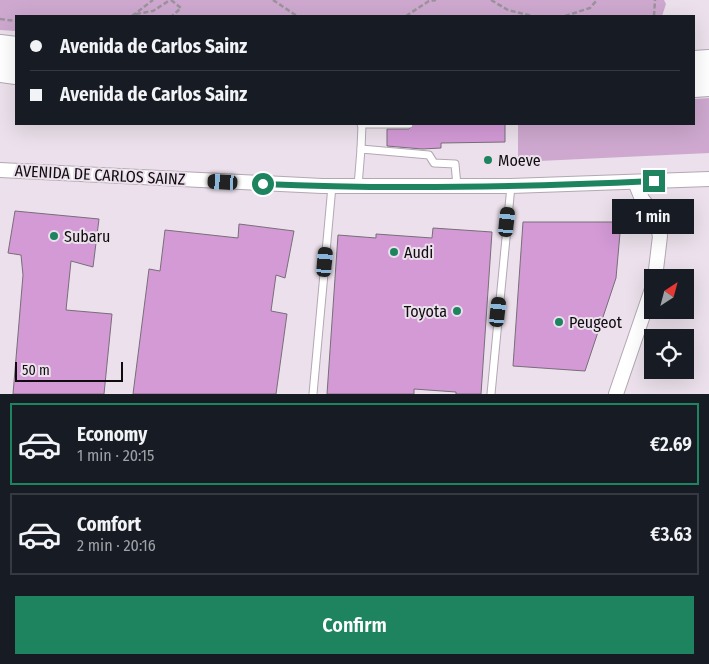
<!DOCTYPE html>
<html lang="en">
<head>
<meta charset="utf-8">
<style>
  body { margin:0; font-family:"Fira Sans Condensed",sans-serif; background:#242831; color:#f1f3f6; height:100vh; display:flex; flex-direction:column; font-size:19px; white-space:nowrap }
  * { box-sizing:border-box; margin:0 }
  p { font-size:16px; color:#9ea1a6 }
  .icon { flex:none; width:28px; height:28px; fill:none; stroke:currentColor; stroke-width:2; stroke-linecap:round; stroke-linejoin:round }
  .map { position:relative; height:394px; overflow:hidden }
  .panel { display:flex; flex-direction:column; background:#171b24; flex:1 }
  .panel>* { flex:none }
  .guide { position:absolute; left:15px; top:15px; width:680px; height:110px; border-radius:0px; box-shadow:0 5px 20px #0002; display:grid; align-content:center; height:110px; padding:0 15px; background:#171b24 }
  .needle { width:32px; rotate:36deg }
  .buttons { position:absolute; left:644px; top:269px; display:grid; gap:10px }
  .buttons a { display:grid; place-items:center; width:50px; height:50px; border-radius:0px; background:#171b24; box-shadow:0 5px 20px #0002; font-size:25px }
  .scale { position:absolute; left:15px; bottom:12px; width:108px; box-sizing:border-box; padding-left:5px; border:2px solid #0f0c10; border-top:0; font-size:14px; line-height:18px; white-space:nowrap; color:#0f0c10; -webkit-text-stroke:4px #ebe0eb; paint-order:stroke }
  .end { position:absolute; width:22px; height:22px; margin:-11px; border:6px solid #1d845f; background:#fff; box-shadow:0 0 0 2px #fff }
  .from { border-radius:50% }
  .bubble { position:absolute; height:35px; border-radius:0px; background:#171b24; box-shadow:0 5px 20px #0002; font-size:16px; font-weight:600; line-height:35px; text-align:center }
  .car { position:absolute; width:15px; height:30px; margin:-15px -8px; border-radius:6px; box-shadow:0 0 4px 1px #0007; background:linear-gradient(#222 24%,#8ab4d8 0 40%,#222 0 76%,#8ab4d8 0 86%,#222 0) }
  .guide b { display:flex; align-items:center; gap:18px; height:48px; font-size:19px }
  .guide b+b { border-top:1px solid #363941 }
  .guide i { width:12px; height:12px; background:#f1f3f6 }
  ul { padding:9px 0 0; list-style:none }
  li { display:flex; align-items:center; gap:15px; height:82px; margin:0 10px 8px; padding:0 5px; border:2px solid #363941; border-radius:0px }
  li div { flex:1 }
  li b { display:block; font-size:19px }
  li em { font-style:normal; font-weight:600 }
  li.selected { border-color:#1d845f }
  li>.icon { width:45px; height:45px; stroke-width:1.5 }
  .button { display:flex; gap:10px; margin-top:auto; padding:10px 15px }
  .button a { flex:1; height:58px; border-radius:0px; background:#1d845f; color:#fff; font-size:20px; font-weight:600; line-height:58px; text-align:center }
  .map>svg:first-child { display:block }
  .green { fill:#cea8cf }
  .building { fill:#d39ad6; stroke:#776e78 }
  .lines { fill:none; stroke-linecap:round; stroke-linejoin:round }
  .service-casing { stroke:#b2a8b3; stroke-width:9 }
  .minor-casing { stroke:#b2a8b3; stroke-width:16 }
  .trunk-casing { stroke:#b2a8b3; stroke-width:26 }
  .path { stroke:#9b939c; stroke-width:2.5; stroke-dasharray:5 2.5; stroke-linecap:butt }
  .service { stroke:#fff; stroke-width:7 }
  .minor { stroke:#fff; stroke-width:14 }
  .trunk { stroke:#fff; stroke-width:24 }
  .route { stroke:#1d845f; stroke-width:6 }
  .poi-dot { fill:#1d845f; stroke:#ebe0eb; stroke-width:2 }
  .labels { text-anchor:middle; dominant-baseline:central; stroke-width:4; stroke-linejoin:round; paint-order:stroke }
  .poi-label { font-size:16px; fill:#0f0c10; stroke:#ebe0eb; text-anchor:start }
  .street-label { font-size:16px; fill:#0f0c10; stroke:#ebe0eb }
</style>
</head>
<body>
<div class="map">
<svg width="709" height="394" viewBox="0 0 709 394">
  <rect width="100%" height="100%" fill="#ebe0eb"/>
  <g class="green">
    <polygon points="0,0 664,0 666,4 662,16 16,16 16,31 0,30"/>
    <polygon points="709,98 709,153 518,162 518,124 694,124 694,99"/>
  </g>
  <g class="building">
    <polygon points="414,124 505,124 505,142 441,143 441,148 422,149 387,146 387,129 409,129"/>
    <polygon points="15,211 99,219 93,267 71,261 66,310 112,314 104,394 13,394 23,275 21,255 8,253"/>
    <polygon points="523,222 621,222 616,278 585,371 513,366"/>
    <polygon points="239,224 294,231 285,278 276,275 271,311 287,314 276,394 133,394 149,269 160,271 165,230 238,238"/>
    <polygon points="433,228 492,232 481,394 456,394 456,392 414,389 414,394 327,394 338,235 376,238 376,234 432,238"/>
  </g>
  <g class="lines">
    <g class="service-casing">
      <g id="service">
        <polyline points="361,124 409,124"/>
        <polyline points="361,149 362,124"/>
        <polyline points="358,186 361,149 429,155 434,163 455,164 457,186"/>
        <polyline points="313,394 332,186"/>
        <polyline points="491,394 511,186"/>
      </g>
    </g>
    <g class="minor-casing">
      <g id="minor">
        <polyline points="0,170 322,186 511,186 709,179"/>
        <polyline points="635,182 642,199 654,214 660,236 655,278"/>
        <polyline points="616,394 652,289"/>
      </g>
    </g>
    <g class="trunk-casing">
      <g id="trunk">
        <polyline points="0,47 16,49"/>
        <polyline points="694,63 709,62"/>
        <polyline points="0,70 16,72"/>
        <polyline points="694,85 709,84"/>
      </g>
    </g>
    <g class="path">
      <polyline points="171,0 181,8 172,16"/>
      <polyline points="273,0 297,16"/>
      <polyline points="491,0 508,10 532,16"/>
      <polyline points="136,14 153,11 170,0"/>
      <polyline points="132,16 153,0"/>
      <polyline points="406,16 429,1 436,0"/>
      <polyline points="565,16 590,8 597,0"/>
      <polyline points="654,16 655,0"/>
      <polyline points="0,19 16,21"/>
    </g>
    <use href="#service" class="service"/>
    <use href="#minor" class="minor"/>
    <use href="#trunk" class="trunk"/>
  </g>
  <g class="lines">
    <path class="route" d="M263 184C393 190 523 187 654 181"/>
  </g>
  <g class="poi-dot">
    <circle cx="488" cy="160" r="5"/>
    <circle cx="54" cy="236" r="5"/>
    <circle cx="394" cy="252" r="5"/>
    <circle cx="457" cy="311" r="5"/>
    <circle cx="559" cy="322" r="5"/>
  </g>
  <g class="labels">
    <g class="poi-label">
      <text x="498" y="160">Moeve</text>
      <text x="64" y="236">Subaru</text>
      <text x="404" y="252">Audi</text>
      <text x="447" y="311" text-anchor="end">Toyota</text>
      <text x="569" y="322">Peugeot</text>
    </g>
    <g class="street-label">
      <text transform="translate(100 175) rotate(3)">AVENIDA DE CARLOS SAINZ</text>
    </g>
  </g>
</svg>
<div class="buttons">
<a><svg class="needle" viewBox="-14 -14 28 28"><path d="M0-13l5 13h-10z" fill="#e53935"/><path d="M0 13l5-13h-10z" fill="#9ea1a6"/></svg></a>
<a><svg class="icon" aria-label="locate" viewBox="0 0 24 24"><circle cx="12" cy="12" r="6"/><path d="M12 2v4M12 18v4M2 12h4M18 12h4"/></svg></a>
</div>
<div class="scale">50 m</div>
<i class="end from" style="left:263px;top:184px"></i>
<i class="end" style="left:654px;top:181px"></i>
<div class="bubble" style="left:612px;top:199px;width:82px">1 min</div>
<i class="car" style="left:223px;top:182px;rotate:273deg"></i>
<i class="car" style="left:507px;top:222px;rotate:6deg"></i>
<i class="car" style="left:325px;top:262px;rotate:5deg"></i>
<i class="car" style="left:498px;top:312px;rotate:6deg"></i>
<div class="guide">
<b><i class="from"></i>Avenida de Carlos Sainz</b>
<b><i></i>Avenida de Carlos Sainz</b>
</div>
</div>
<section class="panel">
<ul>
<li class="selected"><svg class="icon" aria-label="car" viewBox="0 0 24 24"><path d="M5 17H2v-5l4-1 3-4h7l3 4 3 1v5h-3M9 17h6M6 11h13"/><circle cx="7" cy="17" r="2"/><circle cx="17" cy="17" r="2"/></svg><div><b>Economy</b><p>1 min · 20:15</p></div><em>€2.69</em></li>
<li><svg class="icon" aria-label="car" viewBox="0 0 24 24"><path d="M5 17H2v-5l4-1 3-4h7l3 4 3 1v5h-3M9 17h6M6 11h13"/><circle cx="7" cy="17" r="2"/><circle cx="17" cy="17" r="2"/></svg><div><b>Comfort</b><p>2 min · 20:16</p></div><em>€3.63</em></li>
</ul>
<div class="button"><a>Confirm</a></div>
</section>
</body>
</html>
